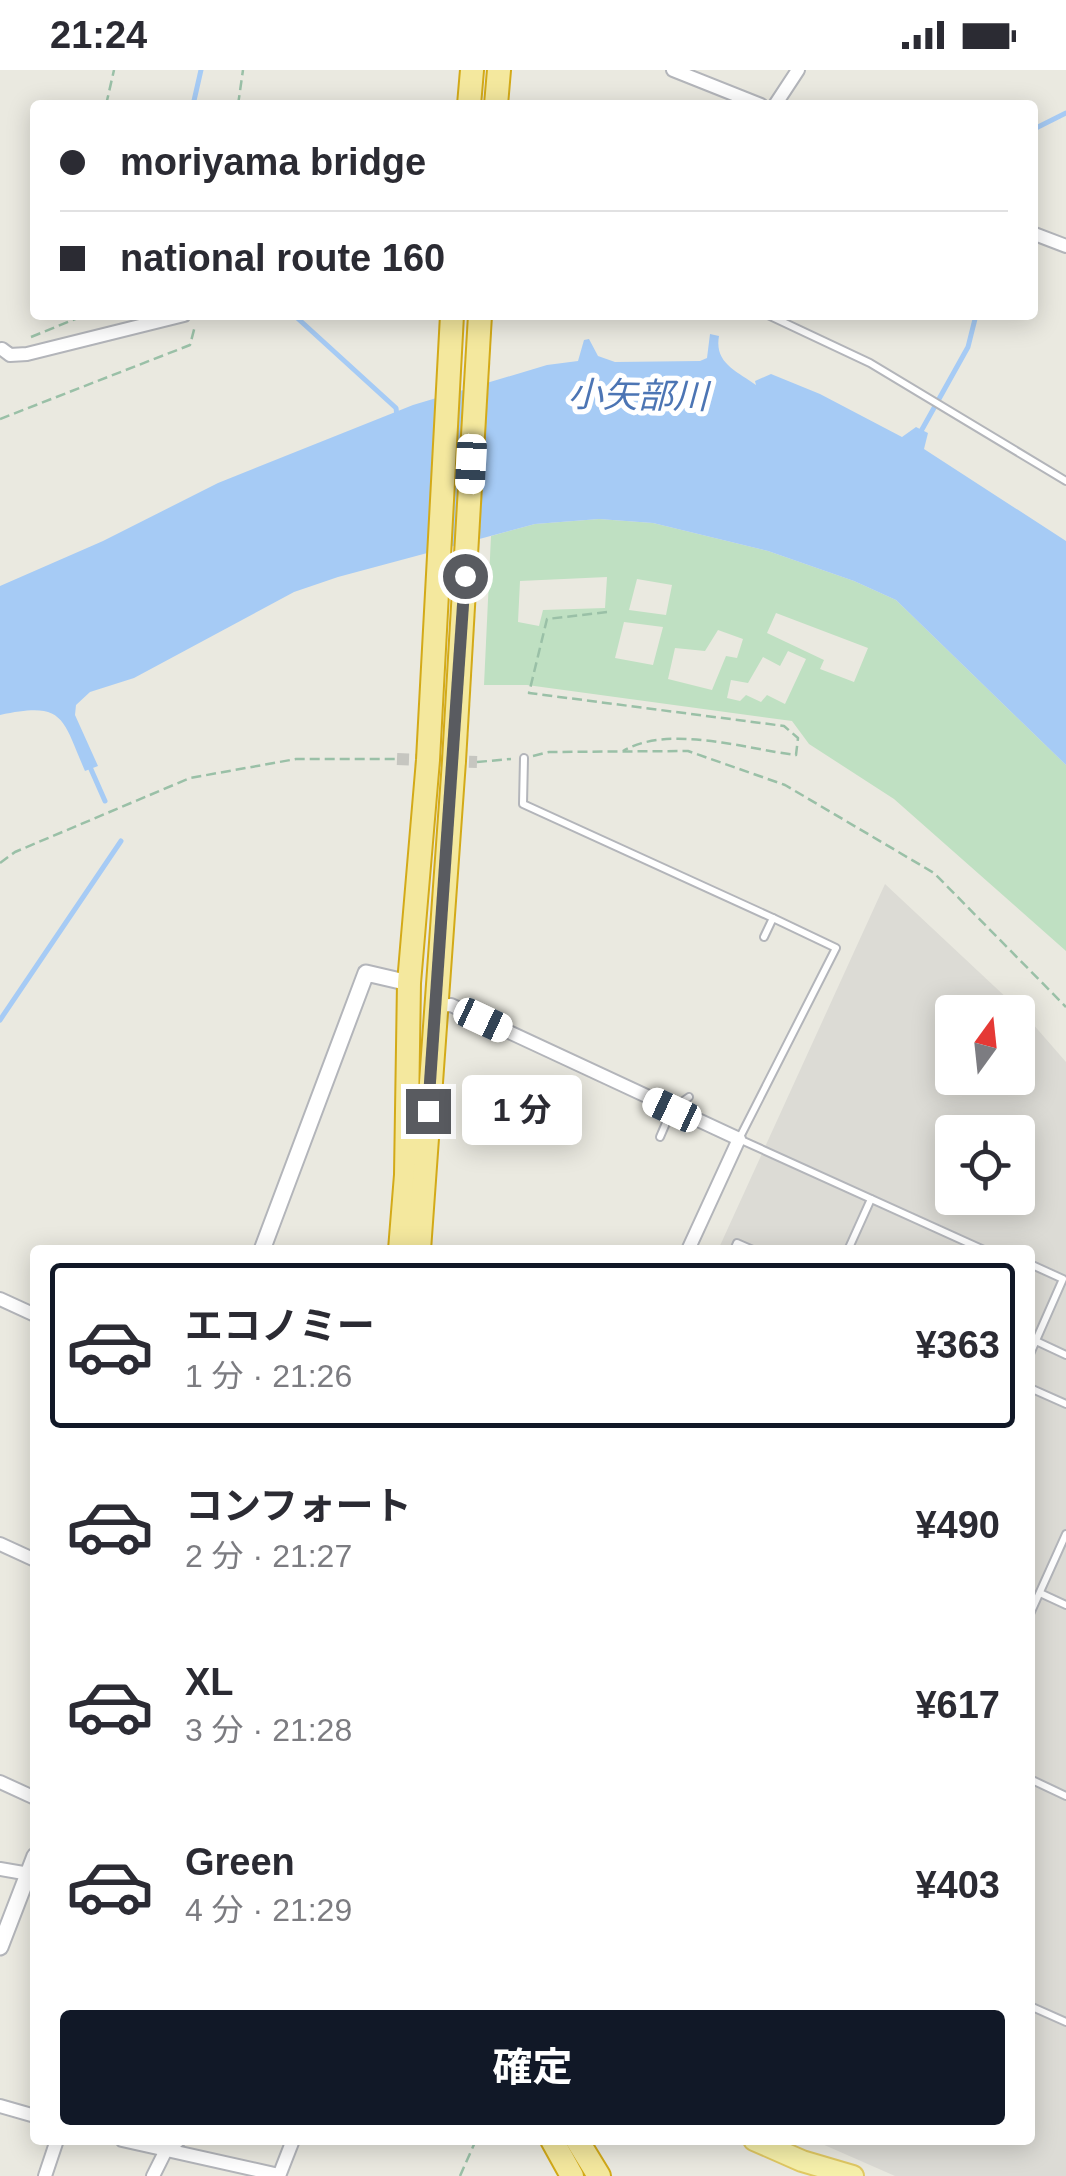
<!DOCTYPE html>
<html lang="ja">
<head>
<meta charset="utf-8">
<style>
  body { margin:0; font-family:Helvetica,"Noto Sans JP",sans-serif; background:#f7f7f7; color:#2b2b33; height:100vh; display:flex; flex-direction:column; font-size:38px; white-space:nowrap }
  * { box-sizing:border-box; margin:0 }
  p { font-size:32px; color:#7c7c81 }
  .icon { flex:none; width:55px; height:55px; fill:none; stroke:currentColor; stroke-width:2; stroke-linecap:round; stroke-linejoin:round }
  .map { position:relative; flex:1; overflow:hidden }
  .drawer { position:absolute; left:30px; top:1175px; width:1005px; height:900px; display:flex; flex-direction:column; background:#fff; border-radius:10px; box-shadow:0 5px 25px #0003 }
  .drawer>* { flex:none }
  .hud { position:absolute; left:30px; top:30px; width:1008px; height:220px; border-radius:10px; box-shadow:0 5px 25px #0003; display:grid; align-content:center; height:220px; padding:0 30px; background:#fff }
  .needle { width:65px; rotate:15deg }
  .fabs { position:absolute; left:935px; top:925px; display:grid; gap:20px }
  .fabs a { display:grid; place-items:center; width:100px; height:100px; border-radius:10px; background:#fff; box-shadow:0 5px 25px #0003; font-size:50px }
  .end { position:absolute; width:45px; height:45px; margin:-22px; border:12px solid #595b60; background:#fff; box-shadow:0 0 0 5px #fff }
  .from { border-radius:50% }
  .bubble { position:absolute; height:70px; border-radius:10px; background:#fff; box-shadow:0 5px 25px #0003; font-size:32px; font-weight:700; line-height:70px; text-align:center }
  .car { position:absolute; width:30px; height:60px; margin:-30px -15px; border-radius:12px; box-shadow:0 0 8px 2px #0007; background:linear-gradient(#fff 24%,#345 0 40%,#fff 0 76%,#345 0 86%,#fff 0) }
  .hud b { display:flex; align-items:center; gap:35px; height:95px; font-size:38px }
  .hud b+b { border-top:2px solid #e1e1e2 }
  .hud i { width:25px; height:25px; background:#2b2b33 }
  ul { padding:18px 0 0; list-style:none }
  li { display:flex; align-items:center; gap:30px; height:165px; margin:0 20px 15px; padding:0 10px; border:5px solid transparent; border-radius:10px }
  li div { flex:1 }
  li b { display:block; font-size:38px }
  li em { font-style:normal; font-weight:700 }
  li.selected { border-color:#111827 }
  li>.icon { width:90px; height:90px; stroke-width:1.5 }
  .action { display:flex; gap:20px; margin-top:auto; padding:20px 30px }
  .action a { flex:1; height:115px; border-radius:10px; background:#111827; color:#fff; font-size:40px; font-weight:700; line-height:115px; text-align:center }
  .status { display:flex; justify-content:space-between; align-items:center; height:70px; padding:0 50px; background:#fff; direction:ltr }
  .status svg { height:28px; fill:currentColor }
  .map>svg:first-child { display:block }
  .industrial { fill:#dcdbd5; fill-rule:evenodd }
  .green { fill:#bfe0c2; fill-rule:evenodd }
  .water { fill:#a6cbf5 }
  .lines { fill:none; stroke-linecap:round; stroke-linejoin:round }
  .stream { stroke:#a6cbf5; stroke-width:5 }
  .minor-tunnel { stroke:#c6c6c0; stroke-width:12; stroke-dasharray:12 6; stroke-linecap:butt }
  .service-casing { stroke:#b3b5ba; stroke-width:10 }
  .minor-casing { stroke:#b3b5ba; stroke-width:16 }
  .tertiary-casing { stroke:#b3b5ba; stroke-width:19 }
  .primary-casing { stroke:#e1c963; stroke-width:24 }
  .trunk-casing { stroke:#d3aa18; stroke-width:26 }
  .path { stroke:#9ac0a7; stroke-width:2.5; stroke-dasharray:10 5; stroke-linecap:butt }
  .service { stroke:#fff; stroke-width:6 }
  .minor { stroke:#fff; stroke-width:12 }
  .tertiary { stroke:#fff; stroke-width:15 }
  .primary { stroke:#f6f0aa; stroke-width:20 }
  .trunk { stroke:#f4e89e; stroke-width:22 }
  .trunk-bridge-casing { stroke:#d3aa18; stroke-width:26; stroke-linecap:butt }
  .trunk-bridge { stroke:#f4e89e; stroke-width:22 }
  .route { stroke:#595b60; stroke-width:12 }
  .labels { text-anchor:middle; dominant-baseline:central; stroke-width:10; stroke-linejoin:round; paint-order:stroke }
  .water-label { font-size:35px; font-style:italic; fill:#4c75b4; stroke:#fff }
</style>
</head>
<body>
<div class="status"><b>21:24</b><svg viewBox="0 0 49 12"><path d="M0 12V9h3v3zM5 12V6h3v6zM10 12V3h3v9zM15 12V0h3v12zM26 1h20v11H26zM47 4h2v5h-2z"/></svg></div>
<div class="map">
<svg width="1066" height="2106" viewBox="0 0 1066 2106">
  <rect width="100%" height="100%" fill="#eae9e0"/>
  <path class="industrial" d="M885 814 1025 945 1066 992V2106H895L813 2070H1030V1180H718ZM952 942H1018V1008H952ZM952 1062H1018V1128H952Z"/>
  <path class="green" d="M599 449 653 453 768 481 854 511 896 530 1066 695V881L894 729 809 674 792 651 527 615H484L491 466 535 454ZM607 507 605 538 543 540 539 556 518 552 520 511ZM637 509 672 515 666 545 629 540ZM776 543 868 578 854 612 820 599 824 590 767 563ZM624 552 663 557 653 595 615 588ZM718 560 743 569 737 588 726 586 712 620 668 609 675 578 705 581ZM788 581 806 589 785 634 767 625 761 632 746 625 740 631 727 628 731 610 748 613 763 587 780 596Z"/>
  <path class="water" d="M710 264 719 266C714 293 737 301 756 315L755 311 771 304 820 324 902 367 916 357 928 363 924 379 1066 471V695L896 530 854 511 768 481 653 453 599 449 535 454 338 507 294 522 134 608 90 622 76 635 75 645 98 696 85 701C62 648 65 631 0 645V516L103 471 218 413 413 335 547 295 578 291 584 270 589 269 598 286 615 292 700 291 707 288Z"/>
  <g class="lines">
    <g class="stream">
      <polyline points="193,35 201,0"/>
      <polyline points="1032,60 1066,43"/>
      <polyline points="294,245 396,338 397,346"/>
      <polyline points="920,363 968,277 976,245"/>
      <polyline points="90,697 105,731"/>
      <polyline points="0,950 121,771"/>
    </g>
    <polyline class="minor-tunnel" points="397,689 477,692"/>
    <g class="service-casing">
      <g id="service">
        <polyline points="768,245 870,293 1066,411"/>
        <polyline points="524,688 523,734 773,848"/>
        <polyline points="764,867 773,848 836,878 739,1069 984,1180"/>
        <polyline points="660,1067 672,1039 689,1027"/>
        <polyline points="734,1180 737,1173 753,1180"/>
        <polyline points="848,1180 871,1129"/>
        <polyline points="1030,1194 1063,1209 1030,1284"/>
        <polyline points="1036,1271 1066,1285"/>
        <polyline points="1030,1318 1066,1334"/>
        <polyline points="1040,1523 1066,1535"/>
        <polyline points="1030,1544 1066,1464"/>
        <polyline points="1030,1709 1066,1726"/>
        <polyline points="1030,1936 1066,1952"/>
      </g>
    </g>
    <g class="minor-casing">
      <g id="minor">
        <polyline points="673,0 761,35"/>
        <polyline points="775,35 798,0"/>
        <polyline points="1032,163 1066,176"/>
        <polyline points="2,279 10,285 27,284 184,245"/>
        <polyline points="435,936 451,935 739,1069 688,1180"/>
        <polyline points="0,1229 35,1245"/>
        <polyline points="0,1474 35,1490"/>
        <polyline points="0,1712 35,1728"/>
        <polyline points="0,1799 35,1805"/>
        <polyline points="0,2036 35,2046"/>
        <polyline points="122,2070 279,2105"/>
        <polyline points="45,2106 57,2070"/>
        <polyline points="153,2106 165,2082 179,2070"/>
        <polyline points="279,2106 293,2070"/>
      </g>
    </g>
    <g class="tertiary-casing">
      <g id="tertiary">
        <polyline points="262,1180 366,903 409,913"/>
        <polyline points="0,1877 35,1786"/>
      </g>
    </g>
    <g class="primary-casing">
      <polyline id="primary" points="754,2070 802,2091 853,2106"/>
    </g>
    <g class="trunk-casing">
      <g id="trunk">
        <polyline points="469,35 472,0"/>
        <polyline points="496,35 499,0"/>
        <polyline points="400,1180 406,1105 409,913 428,690 452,245"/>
        <polyline points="419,1180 454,691"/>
        <polyline points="552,2070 572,2106"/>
        <polyline points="577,2070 599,2106"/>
      </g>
    </g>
    <g class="path">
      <polyline points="106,35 114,0"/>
      <polyline points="238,35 243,0"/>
      <polyline points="31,267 85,245"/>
      <polyline points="0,349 190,275 195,256"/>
      <path d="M607 542 547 549 529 623 784 656 798 668 796 685C745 679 669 654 623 681"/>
      <polyline points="533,686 549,682 688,681 785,715 934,803 1066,937"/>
      <polyline points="477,692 511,689"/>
      <polyline points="0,793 15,782 190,708 296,689 397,689"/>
      <polyline points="460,2106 476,2070"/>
    </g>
    <use href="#service" class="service"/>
    <use href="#minor" class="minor"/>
    <use href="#tertiary" class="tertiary"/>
    <use href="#primary" class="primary"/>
    <use href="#trunk" class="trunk"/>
    <g class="trunk-bridge-casing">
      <polyline id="trunk-bridge" points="454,691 480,245"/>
    </g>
    <use href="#trunk-bridge" class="trunk-bridge"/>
  </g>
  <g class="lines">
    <polyline class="route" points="428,1041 465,506"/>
  </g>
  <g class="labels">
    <g class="water-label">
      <text transform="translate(638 325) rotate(1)">小矢部川</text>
    </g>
  </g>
</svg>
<div class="fabs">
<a><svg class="needle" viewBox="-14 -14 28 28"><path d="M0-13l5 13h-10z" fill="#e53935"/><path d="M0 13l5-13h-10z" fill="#7c7c81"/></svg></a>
<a><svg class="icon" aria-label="locate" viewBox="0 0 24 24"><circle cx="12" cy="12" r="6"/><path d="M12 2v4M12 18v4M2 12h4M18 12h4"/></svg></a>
</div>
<i class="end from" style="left:465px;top:506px"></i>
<i class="end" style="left:428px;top:1041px"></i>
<div class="bubble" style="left:462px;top:1005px;width:120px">1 分</div>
<i class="car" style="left:471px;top:394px;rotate:183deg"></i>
<i class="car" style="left:483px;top:950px;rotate:115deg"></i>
<i class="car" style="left:672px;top:1040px;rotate:295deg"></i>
<div class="hud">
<b><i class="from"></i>moriyama bridge</b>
<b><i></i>national route 160</b>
</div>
<section class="drawer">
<ul>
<li class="selected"><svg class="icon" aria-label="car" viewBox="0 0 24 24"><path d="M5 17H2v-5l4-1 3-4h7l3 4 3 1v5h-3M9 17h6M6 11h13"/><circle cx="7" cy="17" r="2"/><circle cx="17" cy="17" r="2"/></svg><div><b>エコノミー</b><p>1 分 · 21:26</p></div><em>¥363</em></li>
<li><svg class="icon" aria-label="car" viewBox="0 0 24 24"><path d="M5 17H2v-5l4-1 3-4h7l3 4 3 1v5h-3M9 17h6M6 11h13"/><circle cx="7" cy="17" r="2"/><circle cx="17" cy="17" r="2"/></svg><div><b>コンフォート</b><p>2 分 · 21:27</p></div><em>¥490</em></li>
<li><svg class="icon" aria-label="car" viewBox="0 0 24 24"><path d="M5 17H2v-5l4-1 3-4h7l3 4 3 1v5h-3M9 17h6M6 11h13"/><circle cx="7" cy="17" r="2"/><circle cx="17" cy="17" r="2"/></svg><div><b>XL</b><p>3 分 · 21:28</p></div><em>¥617</em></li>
<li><svg class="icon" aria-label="car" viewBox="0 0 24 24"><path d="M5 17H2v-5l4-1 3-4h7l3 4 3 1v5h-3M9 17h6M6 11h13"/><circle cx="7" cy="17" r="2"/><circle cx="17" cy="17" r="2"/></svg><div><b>Green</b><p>4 分 · 21:29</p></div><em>¥403</em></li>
</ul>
<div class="action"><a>確定</a></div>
</section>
</div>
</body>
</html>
